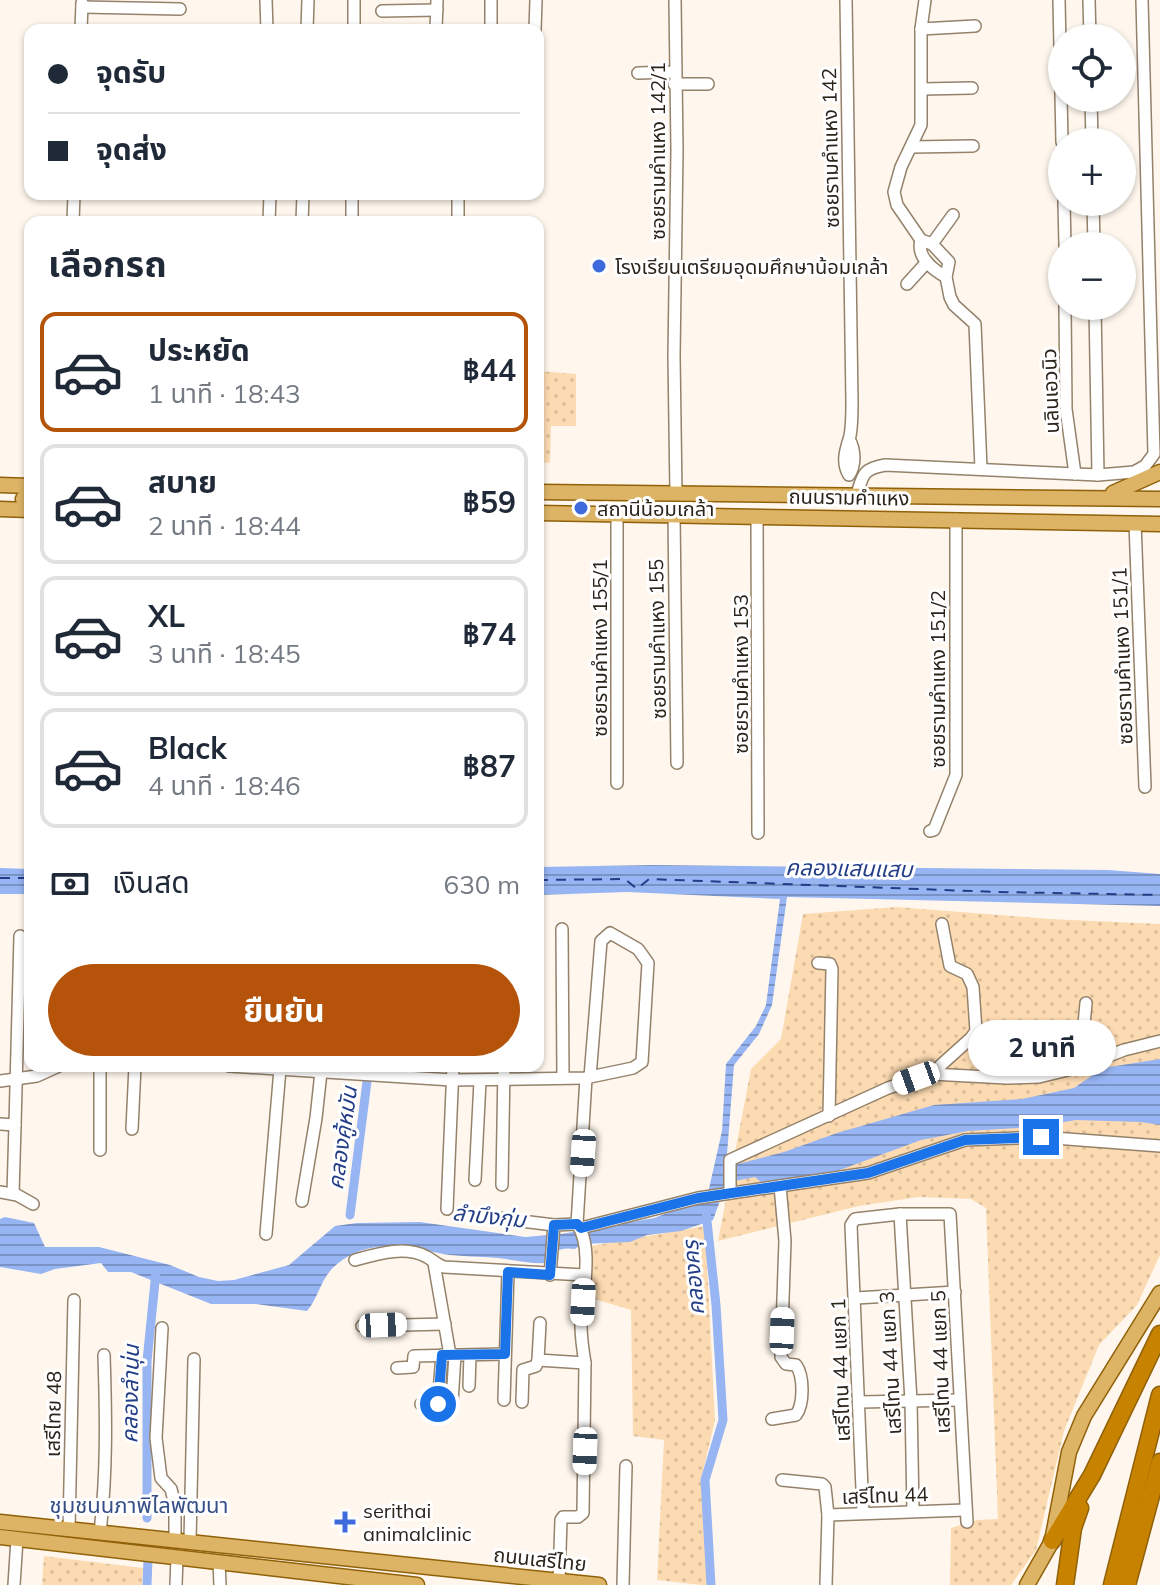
<!DOCTYPE html>
<html lang="th">
<head>
<meta charset="utf-8">
<style>
  body { margin:0; font-family:Mulish,"Noto Sans Thai",sans-serif; background:#f6f6f7; color:#1f2937; height:100vh; display:flex; flex-direction:column; font-size:30px; white-space:nowrap }
  * { box-sizing:border-box; margin:0 }
  p { font-size:26px; color:#747a83 }
  .icon { flex:none; width:44px; height:44px; fill:none; stroke:currentColor; stroke-width:2; stroke-linecap:round; stroke-linejoin:round }
  .map { position:relative; flex:1; overflow:hidden }
  .sheet { position:absolute; left:24px; top:216px; width:520px; height:856px; display:flex; flex-direction:column; background:#fff; border-radius:16px; box-shadow:0 2px 6px #0004 }
  .sheet>* { flex:none }
  .guide { position:absolute; left:24px; top:24px; width:520px; height:176px; border-radius:16px; box-shadow:0 2px 6px #0004; display:grid; align-content:center; height:176px; padding:0 24px; background:#fff }
  .tools { position:absolute; left:1048px; top:24px; display:grid; gap:16px }
  .tools a { display:grid; place-items:center; width:88px; height:88px; border-radius:50%; background:#fff; box-shadow:0 2px 6px #0004; font-size:40px }
  .end { position:absolute; width:36px; height:36px; margin:-18px; border:10px solid #1a73e8; background:#fff; box-shadow:0 0 0 4px #fff }
  .from { border-radius:50% }
  .bubble { position:absolute; height:56px; border-radius:28px; background:#fff; box-shadow:0 2px 6px #0004; font-size:26px; font-weight:700; line-height:56px; text-align:center }
  .car { position:absolute; width:24px; height:48px; margin:-24px -12px; border-radius:10px; box-shadow:0 0 6px 2px #0007; background:linear-gradient(#fff 24%,#345 0 40%,#fff 0 76%,#345 0 86%,#fff 0) }
  .guide b { display:flex; align-items:center; gap:28px; height:76px; font-size:30px }
  .guide b+b { border-top:2px solid #e0e1e3 }
  .guide i { width:20px; height:20px; background:#1f2937 }
  ul { padding:0; list-style:none }
  li { display:flex; align-items:center; gap:24px; height:120px; margin:0 16px 12px; padding:0 8px; border:4px solid #e0e1e3; border-radius:16px }
  li div { flex:1 }
  li b { display:block; font-size:30px }
  li em { font-style:normal; font-weight:700 }
  li.on { border-color:#b45309 }
  li>.icon { width:72px; height:72px; stroke-width:1.5 }
  h2 { padding:0 24px; font-size:36px; line-height:96px }
  .pay { display:flex; align-items:center; gap:20px; height:88px; padding:0 24px; font-size:30px }
  .pay p { margin-inline-start:auto }
  .cta { display:flex; gap:16px; margin-top:auto; padding:16px 24px }
  .cta a { flex:1; height:92px; border-radius:48px; background:#b45309; color:#fff; font-size:32px; font-weight:700; line-height:92px; text-align:center }
  .map>svg:first-child { display:block }
  .green { fill:url(#green-dots) }
  .water { fill:url(#water-rules) }
  .lines { fill:none; stroke-linecap:round; stroke-linejoin:round }
  .canal { stroke:#97b4f3; stroke-width:9 }
  .ferry { stroke:#233e87; stroke-width:2; stroke-dasharray:10 8; stroke-linecap:butt }
  .minor-casing { stroke:#94826b; stroke-width:14 }
  .major-casing { stroke:#906109; stroke-width:17 }
  .highway-casing { stroke:#906109; stroke-width:19 }
  .minor { stroke:#fff; stroke-width:11 }
  .major { stroke:#ddb466; stroke-width:14 }
  .highway { stroke:#c78200; stroke-width:16 }
  .route { stroke:#1a73e8; stroke-width:10 }
  .poi-dot { fill:#3f6adb; stroke:#fff; stroke-width:3 }
  .labels { text-anchor:middle; dominant-baseline:central; stroke-width:6; stroke-linejoin:round; paint-order:stroke }
  .street-label { font-size:20px; fill:#2b241b; stroke:#fff }
  .poi-label { font-size:20px; fill:#2b241b; stroke:#fff; text-anchor:start }
  .water-label { font-size:22px; font-style:italic; fill:#233e87; stroke:#fff }
  .neighbourhood-label { font-size:22px; fill:#364f88; stroke:#fff }
</style>
</head>
<body>
<div class="map">
<svg width="1160" height="1585" viewBox="0 0 1160 1585">
  <defs>
    <pattern id="green-dots" width="8" height="8" patternUnits="userSpaceOnUse" patternTransform="scale(2)"><rect width="8" height="8" fill="#fddbb2"/><path d="M2 2h.1M6 6h.1" fill="none" stroke="#d9bc98" stroke-width="1.8" stroke-linecap="round"/></pattern>
    <pattern id="water-rules" width="6" height="5" patternUnits="userSpaceOnUse" patternTransform="scale(2)"><rect width="6" height="5" fill="#97b4f3"/><path d="M0 2.5h6" fill="none" stroke="#7b92c4"/></pattern>
  </defs>
  <rect width="100%" height="100%" fill="#fff7ed"/>
  <g class="green">
    <polygon points="538,371 576,374 576,426 551,426 550,463 538,462"/>
    <polygon points="897,907 1050,919 1160,924 1160,1255 1137,1305 1099,1345 1064,1431 1036,1550 1011,1585 950,1585 951,1528 977,1520 998,1519 986,1208 971,1199 918,1197 859,1206 718,1241 751,1069 781,1039 803,914"/>
    <polygon points="705,1226 715,1420 701,1480 708,1585 701,1585 657,1580 664,1440 633,1436 631,1310 588,1297 591,1246"/>
    <polygon points="44,1556 143,1568 142,1585 42,1585"/>
  </g>
  <g class="water">
    <path d="M654 865 1108 870 1160 874V906L787 897 772 1005 759 1034 734 1065 726 1167 784 1152 837 1133 934 1105 1022 1099 1074 1088 1103 1068 1160 1059V1125L1141 1122 1076 1120 1035 1127 968 1131 921 1140 829 1174 763 1184 755 1177 730 1182 721 1198 713 1220 681 1231 647 1235 630 1242 582 1244 575 1249C560 1247 556 1250 547 1263 530 1264 515 1260 498 1258 480 1256 461 1257 443 1254 406 1247 369 1237 336 1265 321 1277 319 1297 307 1311L256 1304H211L131 1272H108L101 1263 55 1269 41 1274 0 1267V1219L5 1217 34 1223 45 1247H99L170 1265 199 1277 218 1281 234 1280 289 1265 335 1226 357 1223 420 1222 525 1237 561 1234 654 1218 675 1210 708 1193 722 1131 726 1064 756 1026 766 1005 780 899 627 892 538 895V867Z"/>
    <polygon points="0,868 30,869 30,894 0,894"/>
  </g>
  <g class="lines">
    <g class="canal">
      <polyline points="706,1212 716,1305 723,1420 705,1480 711,1585"/>
      <polyline points="350,1215 369,1066"/>
      <polyline points="147,1518 147,1361 156,1272"/>
      <polyline points="147,1585 148,1559"/>
    </g>
    <g class="ferry">
      <polyline points="0,878 30,878"/>
      <polyline points="538,880 625,879 637,889 649,879 998,892 1160,895"/>
    </g>
    <g class="minor-casing">
      <g id="minor">
        <polyline points="266,0 267,30"/>
        <polyline points="675,0 677,150 674,356 676,494"/>
        <path d="M846 0 852 402C852 413 852 426 850 436 846 449 841 462 849 475 856 465 855 449 849 439"/>
        <polyline points="925,0 921,29 921,125 901,167 894,192 897,205 921,240 932,244 949,262 946,277 950,297 954,305 975,324 981,469"/>
        <polyline points="1059,0 1062,142"/>
        <polyline points="1089,0 1090,38"/>
        <polyline points="82,7 180,9"/>
        <polyline points="382,11 437,10"/>
        <polyline points="921,29 975,26"/>
        <polyline points="81,30 82,3"/>
        <polyline points="307,30 308,0"/>
        <polyline points="354,30 354,0"/>
        <polyline points="436,30 437,0"/>
        <polyline points="491,30 491,0"/>
        <polyline points="535,30 536,0"/>
        <polyline points="638,73 674,72"/>
        <polyline points="674,84 708,84"/>
        <polyline points="922,89 972,88"/>
        <polyline points="1091,98 1092,142"/>
        <polyline points="911,147 973,146"/>
        <polyline points="458,194 458,222"/>
        <polyline points="1064,202 1065,246"/>
        <polyline points="1093,202 1094,246"/>
        <polyline points="73,222 74,194"/>
        <polyline points="269,222 270,194"/>
        <polyline points="302,222 303,194"/>
        <polyline points="352,222 352,194"/>
        <path d="M921 240C916 257 932 269 946 277"/>
        <polyline points="932,244 953,215"/>
        <polyline points="907,284 927,262"/>
        <polyline points="1065,306 1066,409 1075,474"/>
        <polyline points="1095,306 1098,475"/>
        <path d="M856 497C863 475 862 469 885 465L1098 475 1134 472 1145 466 1154 454 1142 0"/>
        <polyline points="674,515 677,763"/>
        <polyline points="757,516 758,833"/>
        <polyline points="1135,523 1145,787"/>
        <polyline points="617,783 617,514"/>
        <polyline points="930,831 934,830 956,775 956,519"/>
        <polyline points="562,929 563,1078"/>
        <polyline points="818,963 830,964 832,969 829,1116"/>
        <polyline points="1086,1003 1080,1067 1124,1050 1160,1041"/>
        <polyline points="100,1066 100,1150"/>
        <polyline points="229,1066 452,1080 586,1078 590,1077 633,1068 642,1062 648,963 638,949 610,933 601,941 590,1077"/>
        <polyline points="931,1074 971,1038 976,1031 973,987 967,974 950,966 942,924"/>
        <polyline points="0,1081 37,1076 59,1066"/>
        <polyline points="0,1124 15,1125 20,936"/>
        <polyline points="132,1129 135,1066"/>
        <polyline points="475,1180 480,1081"/>
        <polyline points="502,1185 504,1066"/>
        <polyline points="0,1192 17,1195 33,1204"/>
        <polyline points="730,1193 730,1160 888,1088 931,1074 1007,1078 1039,1077 1080,1067"/>
        <polyline points="13,1194 15,1125"/>
        <polyline points="302,1201 316,1118 321,1072"/>
        <polyline points="447,1209 453,1066"/>
        <polyline points="900,1214 911,1401 913,1511"/>
        <polyline points="497,1218 554,1225 577,1224"/>
        <polyline points="581,1228 698,1198 868,1173 965,1140 1041,1137 1160,1146"/>
        <polyline points="266,1234 280,1069"/>
        <path d="M355 1260C377 1254 405 1245 427 1257 433 1260 437 1265 444 1267L584 1275"/>
        <polyline points="434,1263 450,1355"/>
        <polyline points="550,1275 554,1225"/>
        <polyline points="856,1298 955,1292"/>
        <path d="M540 1323 538 1360 585 1363C583 1351 581 1338 581 1325 582 1296 594 1247 577 1224L586 1078"/>
        <polyline points="362,1326 445,1324"/>
        <polyline points="162,1328 156,1438 161,1478 171,1489 175,1505 175,1540"/>
        <polyline points="397,1368 413,1367 414,1356 505,1354"/>
        <polyline points="469,1386 470,1355"/>
        <polyline points="504,1400 508,1272"/>
        <polyline points="452,1402 455,1355"/>
        <polyline points="522,1402 523,1370 536,1366 538,1360"/>
        <polyline points="860,1402 959,1400"/>
        <polyline points="421,1404 438,1404 442,1355"/>
        <path d="M772 1419 796 1415C804 1404 804 1376 796 1365L786 1364 781 1357 785 1241 780 1186"/>
        <polyline points="782,1480 822,1484 825,1487 828,1515 826,1585"/>
        <polyline points="863,1513 851,1225 855,1219 900,1214 950,1214 967,1522"/>
        <polyline points="828,1515 965,1510"/>
        <polyline points="69,1529 74,1300"/>
        <path d="M100 1532C107 1473 106 1415 104 1355"/>
        <polyline points="190,1541 194,1359"/>
        <polyline points="219,1562 220,1585"/>
        <polyline points="559,1581 561,1520 563,1517 578,1517 583,1513 585,1363"/>
        <polyline points="14,1585 17,1539"/>
        <polyline points="176,1585 177,1557"/>
        <polyline points="623,1585 626,1466"/>
      </g>
    </g>
    <g class="major-casing">
      <g id="major">
        <polyline points="0,485 30,486 23,499 29,510"/>
        <polyline points="538,492 1160,499"/>
        <polyline points="1113,493 1160,472"/>
        <polyline points="0,509 30,510"/>
        <polyline points="538,513 1160,524"/>
        <polyline points="0,1522 599,1585"/>
        <polyline points="0,1537 417,1585"/>
        <polyline points="1027,1585 1052,1541 1069,1452 1084,1416 1160,1293"/>
      </g>
    </g>
    <g class="highway-casing">
      <g id="highway">
        <polyline points="1052,1541 1092,1475 1160,1334"/>
        <polyline points="1065,1585 1073,1528 1080,1508"/>
        <polyline points="1112,1585 1160,1395"/>
        <polyline points="1127,1585 1160,1462"/>
      </g>
    </g>
    <use href="#minor" class="minor"/>
    <use href="#major" class="major"/>
    <use href="#highway" class="highway"/>
  </g>
  <g class="lines">
    <polyline class="route" points="438,1404 442,1355 505,1354 508,1272 550,1275 554,1225 577,1224 581,1228 698,1198 868,1173 965,1140 1041,1137"/>
  </g>
  <g class="poi-dot">
    <circle cx="599" cy="266" r="8"/>
    <circle cx="581" cy="508" r="8"/>
    <path d="M341 1510h8v8h8v8h-8v8h-8v-8h-8v-8h8z"/>
  </g>
  <g class="labels">
    <g class="street-label">
      <text transform="translate(830 148) rotate(-91)">ซอยรามคำแหง 142</text>
      <text transform="translate(657 151) rotate(-90)">ซอยรามคำแหง 142/1</text>
      <text transform="translate(1050 391) rotate(-92)">นลินเอวนิว</text>
      <text transform="translate(849 497) rotate(1)">ถนนรามคำแหง</text>
      <text transform="translate(657 639) rotate(-91)">ซอยรามคำแหง 155</text>
      <text transform="translate(599 648) rotate(-90)">ซอยรามคำแหง 155/1</text>
      <text transform="translate(1122 656) rotate(-92)">ซอยรามคำแหง 151/1</text>
      <text transform="translate(740 674) rotate(-90)">ซอยรามคำแหง 153</text>
      <text transform="translate(937 679) rotate(-90)">ซอยรามคำแหง 151/2</text>
      <text transform="translate(940 1362) rotate(-92)">เสรีไทน 44 แยก 5</text>
      <text transform="translate(890 1363) rotate(-93)">เสรีไทน 44 แยก 3</text>
      <text transform="translate(840 1370) rotate(-92)">เสรีไทน 44 แยก 1</text>
      <text transform="translate(53 1414) rotate(-89)">เสรีไทย 48</text>
      <text transform="translate(885 1495) rotate(-2)">เสรีไทน 44</text>
      <text transform="translate(540 1559) rotate(6)">ถนนเสรีไทย</text>
    </g>
    <g class="poi-label">
      <text x="615" y="266">โรงเรียนเตรียมอุดมศึกษาน้อมเกล้า</text>
      <text x="597" y="508">สถานีน้อมเกล้า</text>
      <text x="363" y="1510">serithai<tspan x="363" dy="23">animalclinic</tspan></text>
    </g>
    <g class="water-label">
      <text transform="translate(849 868) rotate(1)">คลองแสนแสบ</text>
      <text transform="translate(342 1138) rotate(-82)">คลองคู้หมัน</text>
      <text transform="translate(489 1216) rotate(6)">ลำบึงกุ่ม</text>
      <text transform="translate(693 1278) rotate(-95)">คลองครุ</text>
      <text transform="translate(130 1394) rotate(-89)">คลองลำนุ่น</text>
    </g>
    <g class="neighbourhood-label">
      <text x="139" y="1505">ชุมชนนภาพิไลพัฒนา</text>
    </g>
  </g>
</svg>
<div class="tools">
<a><svg class="icon" aria-label="locate" viewBox="0 0 24 24"><circle cx="12" cy="12" r="6"/><path d="M12 2v4M12 18v4M2 12h4M18 12h4"/></svg></a>
<a>+</a>
<a>−</a>
</div>
<i class="end from" style="left:438px;top:1404px"></i>
<i class="end" style="left:1041px;top:1137px"></i>
<div class="bubble" style="left:968px;top:1020px;width:148px">2 นาที</div>
<i class="car" style="left:916px;top:1078px;rotate:250deg"></i>
<i class="car" style="left:583px;top:1153px;rotate:184deg"></i>
<i class="car" style="left:583px;top:1302px;rotate:183deg"></i>
<i class="car" style="left:383px;top:1325px;rotate:88deg"></i>
<i class="car" style="left:782px;top:1331px;rotate:2deg"></i>
<i class="car" style="left:585px;top:1451px;rotate:182deg"></i>
<div class="guide">
<b><i class="from"></i>จุดรับ</b>
<b><i></i>จุดส่ง</b>
</div>
<section class="sheet">
<h2>เลือกรถ</h2>
<ul>
<li class="on"><svg class="icon" aria-label="car" viewBox="0 0 24 24"><path d="M5 17H2v-5l4-1 3-4h7l3 4 3 1v5h-3M9 17h6M6 11h13"/><circle cx="7" cy="17" r="2"/><circle cx="17" cy="17" r="2"/></svg><div><b>ประหยัด</b><p>1 นาที · 18:43</p></div><em>฿44</em></li>
<li><svg class="icon" aria-label="car" viewBox="0 0 24 24"><path d="M5 17H2v-5l4-1 3-4h7l3 4 3 1v5h-3M9 17h6M6 11h13"/><circle cx="7" cy="17" r="2"/><circle cx="17" cy="17" r="2"/></svg><div><b>สบาย</b><p>2 นาที · 18:44</p></div><em>฿59</em></li>
<li><svg class="icon" aria-label="car" viewBox="0 0 24 24"><path d="M5 17H2v-5l4-1 3-4h7l3 4 3 1v5h-3M9 17h6M6 11h13"/><circle cx="7" cy="17" r="2"/><circle cx="17" cy="17" r="2"/></svg><div><b>XL</b><p>3 นาที · 18:45</p></div><em>฿74</em></li>
<li><svg class="icon" aria-label="car" viewBox="0 0 24 24"><path d="M5 17H2v-5l4-1 3-4h7l3 4 3 1v5h-3M9 17h6M6 11h13"/><circle cx="7" cy="17" r="2"/><circle cx="17" cy="17" r="2"/></svg><div><b>Black</b><p>4 นาที · 18:46</p></div><em>฿87</em></li>
</ul>
<div class="pay"><svg class="icon" aria-label="cash" viewBox="0 0 24 24"><path d="M3 7h18v10H3z"/><circle cx="12" cy="12" r="2"/></svg>เงินสด<p>630 m</p></div>
<div class="cta"><a>ยืนยัน</a></div>
</section>
</div>
</body>
</html>
